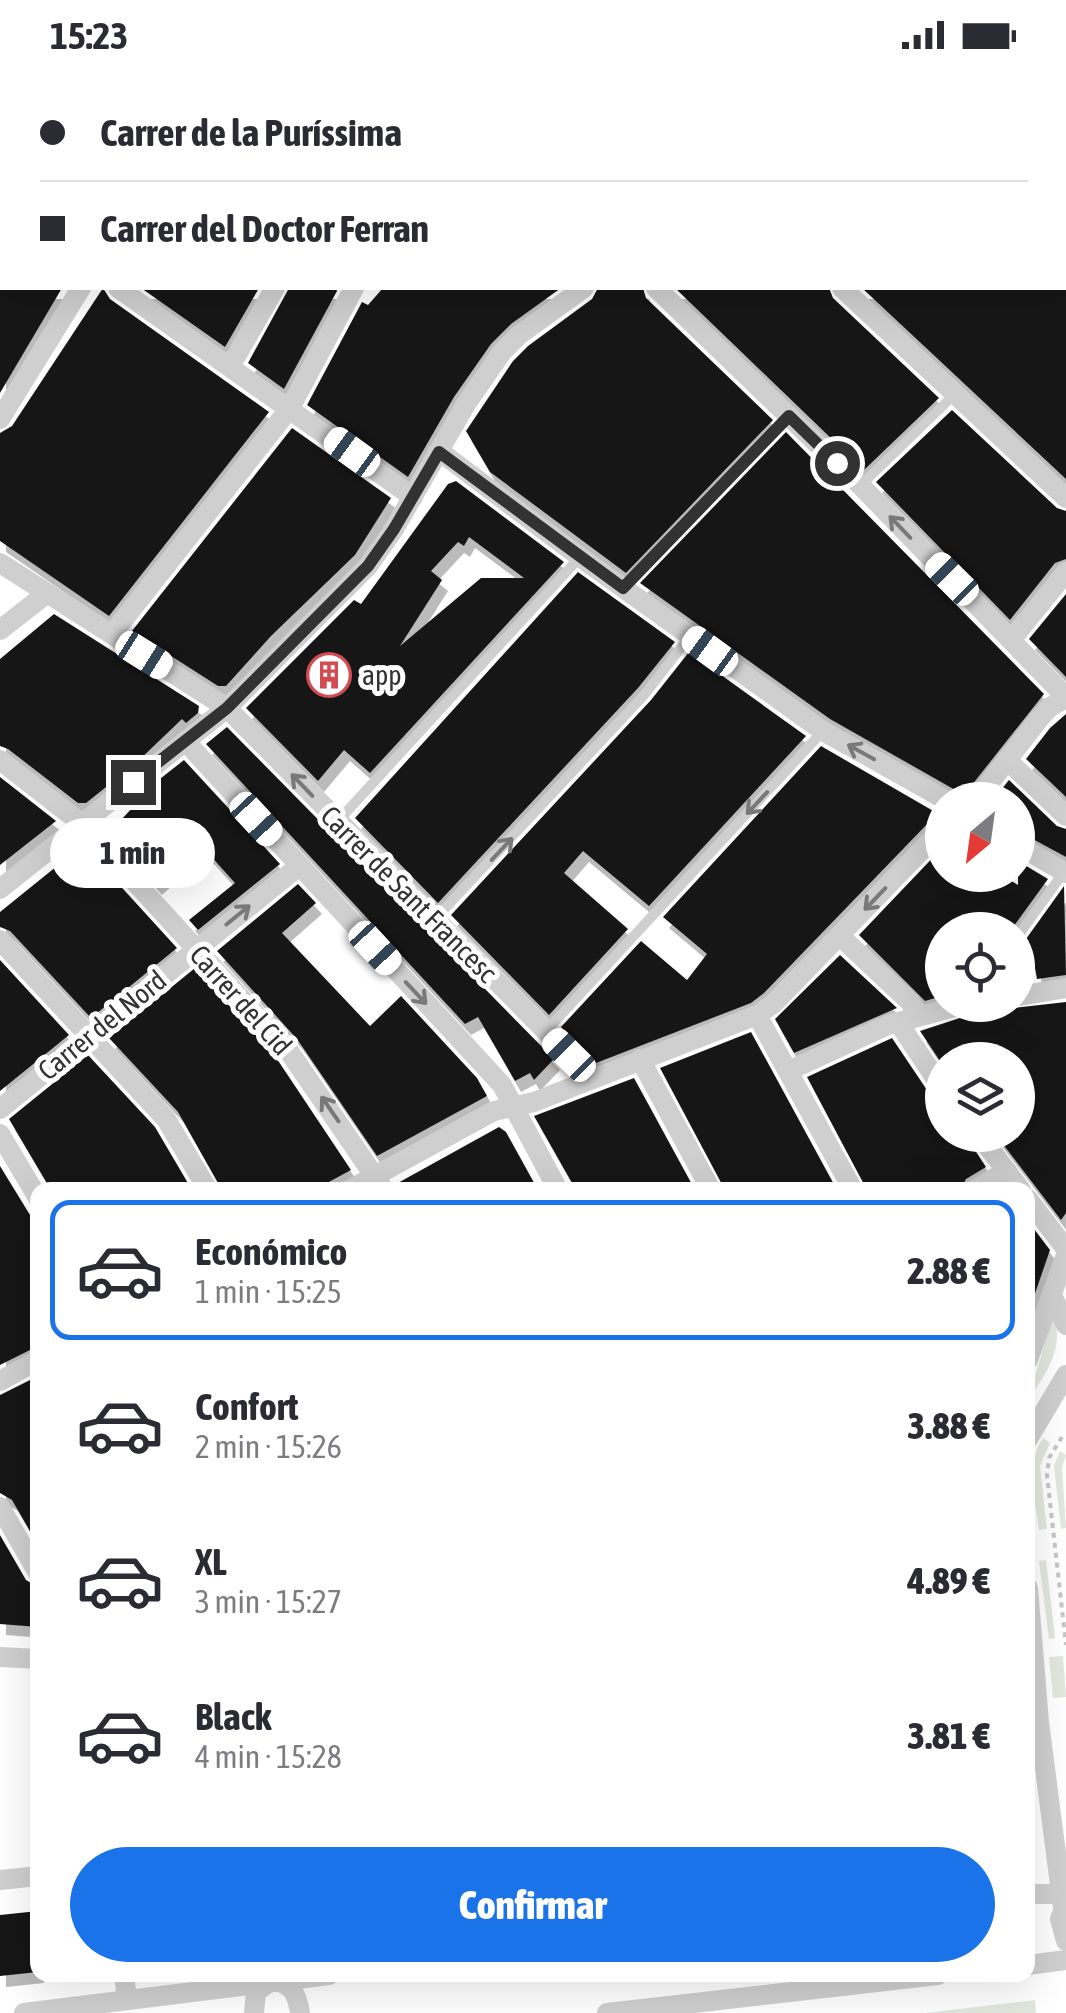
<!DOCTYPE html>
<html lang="es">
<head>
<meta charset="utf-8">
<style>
  body { margin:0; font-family:"Asap Condensed",sans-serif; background:#f2f2f3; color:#2b2b33; height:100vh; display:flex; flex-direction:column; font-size:38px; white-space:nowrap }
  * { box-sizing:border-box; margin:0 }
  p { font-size:32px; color:#7c7c81 }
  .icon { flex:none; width:55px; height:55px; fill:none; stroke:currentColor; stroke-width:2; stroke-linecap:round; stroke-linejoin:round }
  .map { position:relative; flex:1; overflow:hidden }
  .panel { position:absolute; left:30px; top:1112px; width:1005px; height:800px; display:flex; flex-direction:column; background:#fff; border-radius:20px; box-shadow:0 10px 40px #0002 }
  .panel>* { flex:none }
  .banner { position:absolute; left:0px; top:0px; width:1068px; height:220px; box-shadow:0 10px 40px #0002; display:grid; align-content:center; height:220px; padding:0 40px; background:#fff }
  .needle { width:65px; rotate:209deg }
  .fabs { position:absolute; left:925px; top:712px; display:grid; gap:20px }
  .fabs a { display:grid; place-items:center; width:110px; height:110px; border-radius:50%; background:#fff; box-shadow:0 10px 40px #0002; font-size:50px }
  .end { position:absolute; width:45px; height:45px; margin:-22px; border:12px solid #323232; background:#fff; box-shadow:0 0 0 5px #fff }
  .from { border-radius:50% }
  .bubble { position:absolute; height:70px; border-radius:35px; background:#fff; box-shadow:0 10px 40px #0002; font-size:32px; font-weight:800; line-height:70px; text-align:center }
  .car { position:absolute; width:30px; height:60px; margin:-30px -15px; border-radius:12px; box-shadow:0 0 8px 2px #0007; background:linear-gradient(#fff 24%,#345 0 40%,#fff 0 76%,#345 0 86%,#fff 0) }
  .banner b { display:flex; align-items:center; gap:35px; height:95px; font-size:38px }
  .banner b+b { border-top:2px solid #e1e1e2 }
  .banner i { width:25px; height:25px; background:#2b2b33 }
  ul { padding:18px 0 0; list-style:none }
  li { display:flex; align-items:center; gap:30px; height:140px; margin:0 20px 15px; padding:0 20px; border:5px solid transparent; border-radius:20px }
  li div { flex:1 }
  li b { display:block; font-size:38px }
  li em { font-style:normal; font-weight:800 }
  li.current { border-color:#1a73e8 }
  li>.icon { width:90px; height:90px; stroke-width:1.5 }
  .button { display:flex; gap:20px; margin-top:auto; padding:20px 40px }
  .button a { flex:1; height:115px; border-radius:60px; background:#1a73e8; color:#fff; font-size:40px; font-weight:800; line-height:115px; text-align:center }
  .status { display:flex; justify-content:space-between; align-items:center; height:70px; padding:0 50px; background:#fff; direction:ltr }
  .status svg { height:28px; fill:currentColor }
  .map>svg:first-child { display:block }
  .green { fill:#e2e8dd }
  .building { fill:#191919; fill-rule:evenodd; filter:url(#shadow) }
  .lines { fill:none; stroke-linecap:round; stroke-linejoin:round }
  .path { stroke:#c6c6c6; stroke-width:4; stroke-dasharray:5 5; stroke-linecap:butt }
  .lane { stroke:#cfcfcf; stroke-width:10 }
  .street { stroke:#cfcfcf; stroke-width:20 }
  .oneway { stroke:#797979 }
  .route { stroke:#323232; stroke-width:12 }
  .labels { text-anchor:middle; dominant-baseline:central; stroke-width:10; stroke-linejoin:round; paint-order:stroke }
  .poi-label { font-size:28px; fill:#323232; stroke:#fff; text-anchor:start }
  .street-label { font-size:28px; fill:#323232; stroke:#fff }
</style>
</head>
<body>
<div class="status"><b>15:23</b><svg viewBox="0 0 49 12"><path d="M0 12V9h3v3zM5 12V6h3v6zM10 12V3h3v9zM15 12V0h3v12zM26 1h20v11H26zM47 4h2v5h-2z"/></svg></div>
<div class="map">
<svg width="1066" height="1943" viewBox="0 0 1066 1943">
  <defs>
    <filter id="shadow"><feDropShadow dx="6" dy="11" stdDeviation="0" flood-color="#0004"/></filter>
  </defs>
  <rect width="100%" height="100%" fill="#fff"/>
  <g class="green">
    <path d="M1053 1247C1066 1275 1045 1307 1028 1329Z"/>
    <path d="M1043 1368 1050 1373 1040 1396 1047 1459 1039 1460C1035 1429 1025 1395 1043 1368Z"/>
    <polygon points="1060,1381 1066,1385 1062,1397 1066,1458 1061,1459 1054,1396"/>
    <polygon points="1046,1490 1055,1568 1049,1569 1039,1491"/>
    <polygon points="1063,1586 1066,1627 1053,1628 1049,1587"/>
    <polygon points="1035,1930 1036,1943 925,1943"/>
  </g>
  <g class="building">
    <polygon points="0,218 62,218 0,323"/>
    <polygon points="103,218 110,229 269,342 109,546 0,471 0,363 12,356"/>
    <polygon points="141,218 259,218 225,277"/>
    <polygon points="289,218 336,218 337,221 284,319 248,293"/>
    <polygon points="383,218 561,218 511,254 491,274 454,327 408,407 307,335 362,232 368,235"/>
    <polygon points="598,218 643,218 646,228 773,350 626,503 490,402 466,361 513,291 528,276 592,229"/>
    <polygon points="675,218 829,218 833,228 939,328 864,400"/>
    <polygon points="862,218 1066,218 1066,409"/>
    <polygon points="952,340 1057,438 1066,441 1066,489 1055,493 1010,550 876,412"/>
    <polygon points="292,358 391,428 355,485 271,566 226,616 218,616 132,561"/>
    <polygon points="786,362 1044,624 964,725 830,649 640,513"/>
    <path d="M456 411 564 492 370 703 344 680 318 711 246 638 354 530 361 534 448 414ZM469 467 524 508H481L400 576 442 510 431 501 458 472 464 476Z"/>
    <polygon points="578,502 675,572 638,618 438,833 355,748"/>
    <polygon points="1066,524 1066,607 1029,569"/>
    <polygon points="54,544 199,636 198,643 186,653 182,649 135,694 86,733 78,733 8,679 0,676 0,589"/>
    <polygon points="689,582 806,666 649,836 583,781 564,803 628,859 549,945 451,845 651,630"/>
    <polygon points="1066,644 1066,727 1026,689 1050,658"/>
    <polygon points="227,657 554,989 534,1010 530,1003 515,1011 478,947 465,954 206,674"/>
    <polygon points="821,676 942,746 932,749 764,923 751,933 596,993 561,957 641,871 687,910 707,884 663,847"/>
    <polygon points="184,690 280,794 198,860 189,850 235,813 208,783 200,790 192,782 156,814 109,763 156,712"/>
    <polygon points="0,707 56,751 0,795"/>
    <polygon points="1009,710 1057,756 1066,759 1066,787 1018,761 1018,730 993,730"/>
    <polygon points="83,775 177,878 91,948 10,861 0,857 0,842"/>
    <polygon points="942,778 942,805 1002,805 1018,815 1018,791 1048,809 1011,860 942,860 942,926 925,931 859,865"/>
    <polygon points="298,814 316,833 282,863 370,956 401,926 477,1008 487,1026 377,1086 297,969 217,881"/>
    <polygon points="1064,816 1066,905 1037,909 1033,887 1018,889 1018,872 1026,869"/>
    <polygon points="840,885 897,938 794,983 775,949"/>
    <polygon points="0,890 69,965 0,1021"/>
    <polygon points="195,898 275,986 351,1100 314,1120 222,1120 178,1042 109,968"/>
    <polygon points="1066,932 1066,1143 1061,1150 996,1065 1018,1065 1018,990 942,990 942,994 920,961 978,942"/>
    <polygon points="751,962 837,1120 725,1120 660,998"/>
    <polygon points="892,968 931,1026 942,1032 942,1065 965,1065 986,1097 966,1109 960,1120 867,1120 807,1007"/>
    <polygon points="88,985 155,1057 192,1120 51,1120 9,1049"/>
    <polygon points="634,1008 695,1120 576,1120 534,1046"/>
    <polygon points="499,1057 506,1062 538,1120 398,1120 396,1114"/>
    <polygon points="0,1096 38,1158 38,1276 0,1295"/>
    <polygon points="1028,1151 1050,1180 1030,1238 1028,1238"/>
    <polygon points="38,1306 38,1475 12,1430 0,1423 0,1325"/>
    <polygon points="0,1465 26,1510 38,1517 38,1557 0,1554"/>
    <polygon points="38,1841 38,1902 0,1906 0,1845"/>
  </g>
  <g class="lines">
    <polyline class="path" points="1062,1367 1049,1388 1047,1405 1066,1575"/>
    <g class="lane">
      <polyline points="861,415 956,323"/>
      <polyline points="624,517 789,346"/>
      <polyline points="338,751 580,487"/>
      <polyline points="435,849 645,624 690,566"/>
      <polyline points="1019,864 1064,802"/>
      <polyline points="546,961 822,662"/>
    </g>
    <g class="street">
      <polyline points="574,0 577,2"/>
      <polyline points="25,2 26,0"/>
      <polyline points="214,2 216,0"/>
      <polyline points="516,2 517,0"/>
      <polyline points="874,2 878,0"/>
      <polyline points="0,42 2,38"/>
      <polyline points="1065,59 1066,58"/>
      <polyline points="0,135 2,136"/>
      <polyline points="1065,183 1066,184"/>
      <polyline points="118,218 413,427"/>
      <polyline points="656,218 861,416 1066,627"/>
      <polyline points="842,218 1066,428"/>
      <polyline points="231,295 275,218"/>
      <polyline points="0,349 81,218"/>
      <polyline points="439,381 580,487 823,661 946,730"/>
      <polyline points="0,493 227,638 592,1008"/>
      <polyline points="0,560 46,524"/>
      <polyline points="112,564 290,338 354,218"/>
      <polyline points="1011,570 1066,502"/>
      <polyline points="185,671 502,1015 558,1120"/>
      <polyline points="0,690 81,753 286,977 384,1120"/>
      <polyline points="1007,690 1066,746"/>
      <polyline points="976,730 1039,649 1050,637 1066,628"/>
      <polyline points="1018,775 1066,803"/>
      <polyline points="0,819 227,638 368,496 394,459 466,334 502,282 519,265 584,218"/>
      <polyline points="840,866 911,933 917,946"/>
      <polyline points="0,870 166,1049 208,1120"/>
      <polyline points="1018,926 1066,918"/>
      <polyline points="757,945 853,1120"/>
      <polyline points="898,952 942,1018"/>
      <polyline points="640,989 711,1120"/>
      <polyline points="788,1001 888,955 962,935"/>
      <polyline points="0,1039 299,796"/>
      <polyline points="0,1064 38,1128"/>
      <polyline points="979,1065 1021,1120"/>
      <polyline points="349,1120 494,1041 534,1032 757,945 773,934 942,759"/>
      <polyline points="974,1120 1007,1101"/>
      <polyline points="1028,1129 1066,1179"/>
      <polyline points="1052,1225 1066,1255"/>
      <polyline points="1028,1290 1066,1185"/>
      <polyline points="0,1311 38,1290"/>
      <polyline points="1028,1369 1066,1305"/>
      <polyline points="0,1437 38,1503"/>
      <polyline points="1028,1518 1039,1652 1063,1838"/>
      <polyline points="0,1587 38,1589"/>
      <polyline points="0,1810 38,1806"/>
      <polyline points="1028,1824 1066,1824"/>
      <polyline points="1066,1834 1060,1849 1066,1871"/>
      <polyline points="1028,1895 1066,1890"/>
      <polyline points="124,1905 127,1928"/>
      <polyline points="24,1943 329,1905"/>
      <path d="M254 1943 256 1922 271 1911C292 1912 297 1924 300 1943"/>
      <polyline points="607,1943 938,1905"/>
    </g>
  </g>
  <defs><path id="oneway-shaft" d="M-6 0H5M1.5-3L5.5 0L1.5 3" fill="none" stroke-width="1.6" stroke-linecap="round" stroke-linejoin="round" transform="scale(2.5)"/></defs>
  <g class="oneway">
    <use href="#oneway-shaft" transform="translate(900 457) rotate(-134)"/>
    <use href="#oneway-shaft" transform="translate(861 682) rotate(-151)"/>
    <use href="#oneway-shaft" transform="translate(302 715) rotate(-134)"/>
    <use href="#oneway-shaft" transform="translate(757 733) rotate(133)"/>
    <use href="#oneway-shaft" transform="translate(502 779) rotate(-47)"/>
    <use href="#oneway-shaft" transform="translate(875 829) rotate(134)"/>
    <use href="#oneway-shaft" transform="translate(238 845) rotate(-39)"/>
    <use href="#oneway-shaft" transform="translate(416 923) rotate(47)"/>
    <use href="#oneway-shaft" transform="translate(330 1039) rotate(-125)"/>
  </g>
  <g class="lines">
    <polyline class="route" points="133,712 227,638 368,496 394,459 439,382 623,518 789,346 837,393"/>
  </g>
  <defs>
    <g id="building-ring" transform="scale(2.25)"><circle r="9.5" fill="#fff" stroke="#d14d53" stroke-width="1.5"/><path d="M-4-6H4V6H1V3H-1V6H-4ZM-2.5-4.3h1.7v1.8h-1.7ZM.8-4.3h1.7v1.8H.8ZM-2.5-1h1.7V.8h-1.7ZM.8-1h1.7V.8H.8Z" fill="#d14d53"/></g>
  </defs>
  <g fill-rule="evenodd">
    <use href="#building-ring" x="329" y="605"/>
  </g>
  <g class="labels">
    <g class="poi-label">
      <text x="362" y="605">app</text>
    </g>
    <g class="street-label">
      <text transform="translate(409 824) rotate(45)">Carrer de Sant Francesc</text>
      <text transform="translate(241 930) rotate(48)">Carrer del Cid</text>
      <text transform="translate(102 955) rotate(-39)">Carrer del Nord</text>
    </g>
  </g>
</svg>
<div class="fabs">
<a><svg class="needle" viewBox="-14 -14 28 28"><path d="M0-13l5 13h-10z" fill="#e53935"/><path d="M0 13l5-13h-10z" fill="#7c7c81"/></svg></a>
<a><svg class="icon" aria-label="locate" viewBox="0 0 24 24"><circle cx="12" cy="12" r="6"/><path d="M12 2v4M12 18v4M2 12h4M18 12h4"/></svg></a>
<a><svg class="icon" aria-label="layers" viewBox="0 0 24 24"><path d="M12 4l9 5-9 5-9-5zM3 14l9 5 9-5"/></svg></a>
</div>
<i class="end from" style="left:837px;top:393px"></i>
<i class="end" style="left:133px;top:712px"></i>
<div class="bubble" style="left:50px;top:748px;width:165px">1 min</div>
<i class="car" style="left:352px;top:382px;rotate:306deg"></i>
<i class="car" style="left:952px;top:509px;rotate:315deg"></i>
<i class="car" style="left:710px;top:581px;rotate:306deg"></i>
<i class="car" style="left:144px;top:585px;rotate:122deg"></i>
<i class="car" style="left:256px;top:749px;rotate:137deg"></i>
<i class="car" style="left:375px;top:878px;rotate:137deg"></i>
<i class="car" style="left:569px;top:985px;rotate:315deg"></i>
<div class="banner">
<b><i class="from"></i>Carrer de la Puríssima</b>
<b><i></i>Carrer del Doctor Ferran</b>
</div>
<section class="panel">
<ul>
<li class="current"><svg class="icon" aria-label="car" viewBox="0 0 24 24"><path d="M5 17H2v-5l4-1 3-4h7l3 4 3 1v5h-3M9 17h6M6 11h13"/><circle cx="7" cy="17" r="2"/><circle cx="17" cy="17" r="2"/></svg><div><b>Económico</b><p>1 min · 15:25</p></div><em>2.88 €</em></li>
<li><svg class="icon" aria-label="car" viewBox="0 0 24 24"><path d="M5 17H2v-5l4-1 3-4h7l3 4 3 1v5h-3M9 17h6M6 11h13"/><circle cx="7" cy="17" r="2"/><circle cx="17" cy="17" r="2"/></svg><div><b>Confort</b><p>2 min · 15:26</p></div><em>3.88 €</em></li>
<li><svg class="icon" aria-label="car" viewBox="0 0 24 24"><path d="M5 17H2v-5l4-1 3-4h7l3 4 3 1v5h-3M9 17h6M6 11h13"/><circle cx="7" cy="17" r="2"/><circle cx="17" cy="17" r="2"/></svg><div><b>XL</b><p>3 min · 15:27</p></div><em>4.89 €</em></li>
<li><svg class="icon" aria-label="car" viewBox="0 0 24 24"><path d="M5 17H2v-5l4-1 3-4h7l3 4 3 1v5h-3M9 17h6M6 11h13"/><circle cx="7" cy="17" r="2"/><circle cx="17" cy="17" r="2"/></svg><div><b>Black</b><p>4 min · 15:28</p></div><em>3.81 €</em></li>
</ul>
<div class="button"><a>Confirmar</a></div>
</section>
</div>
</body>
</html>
